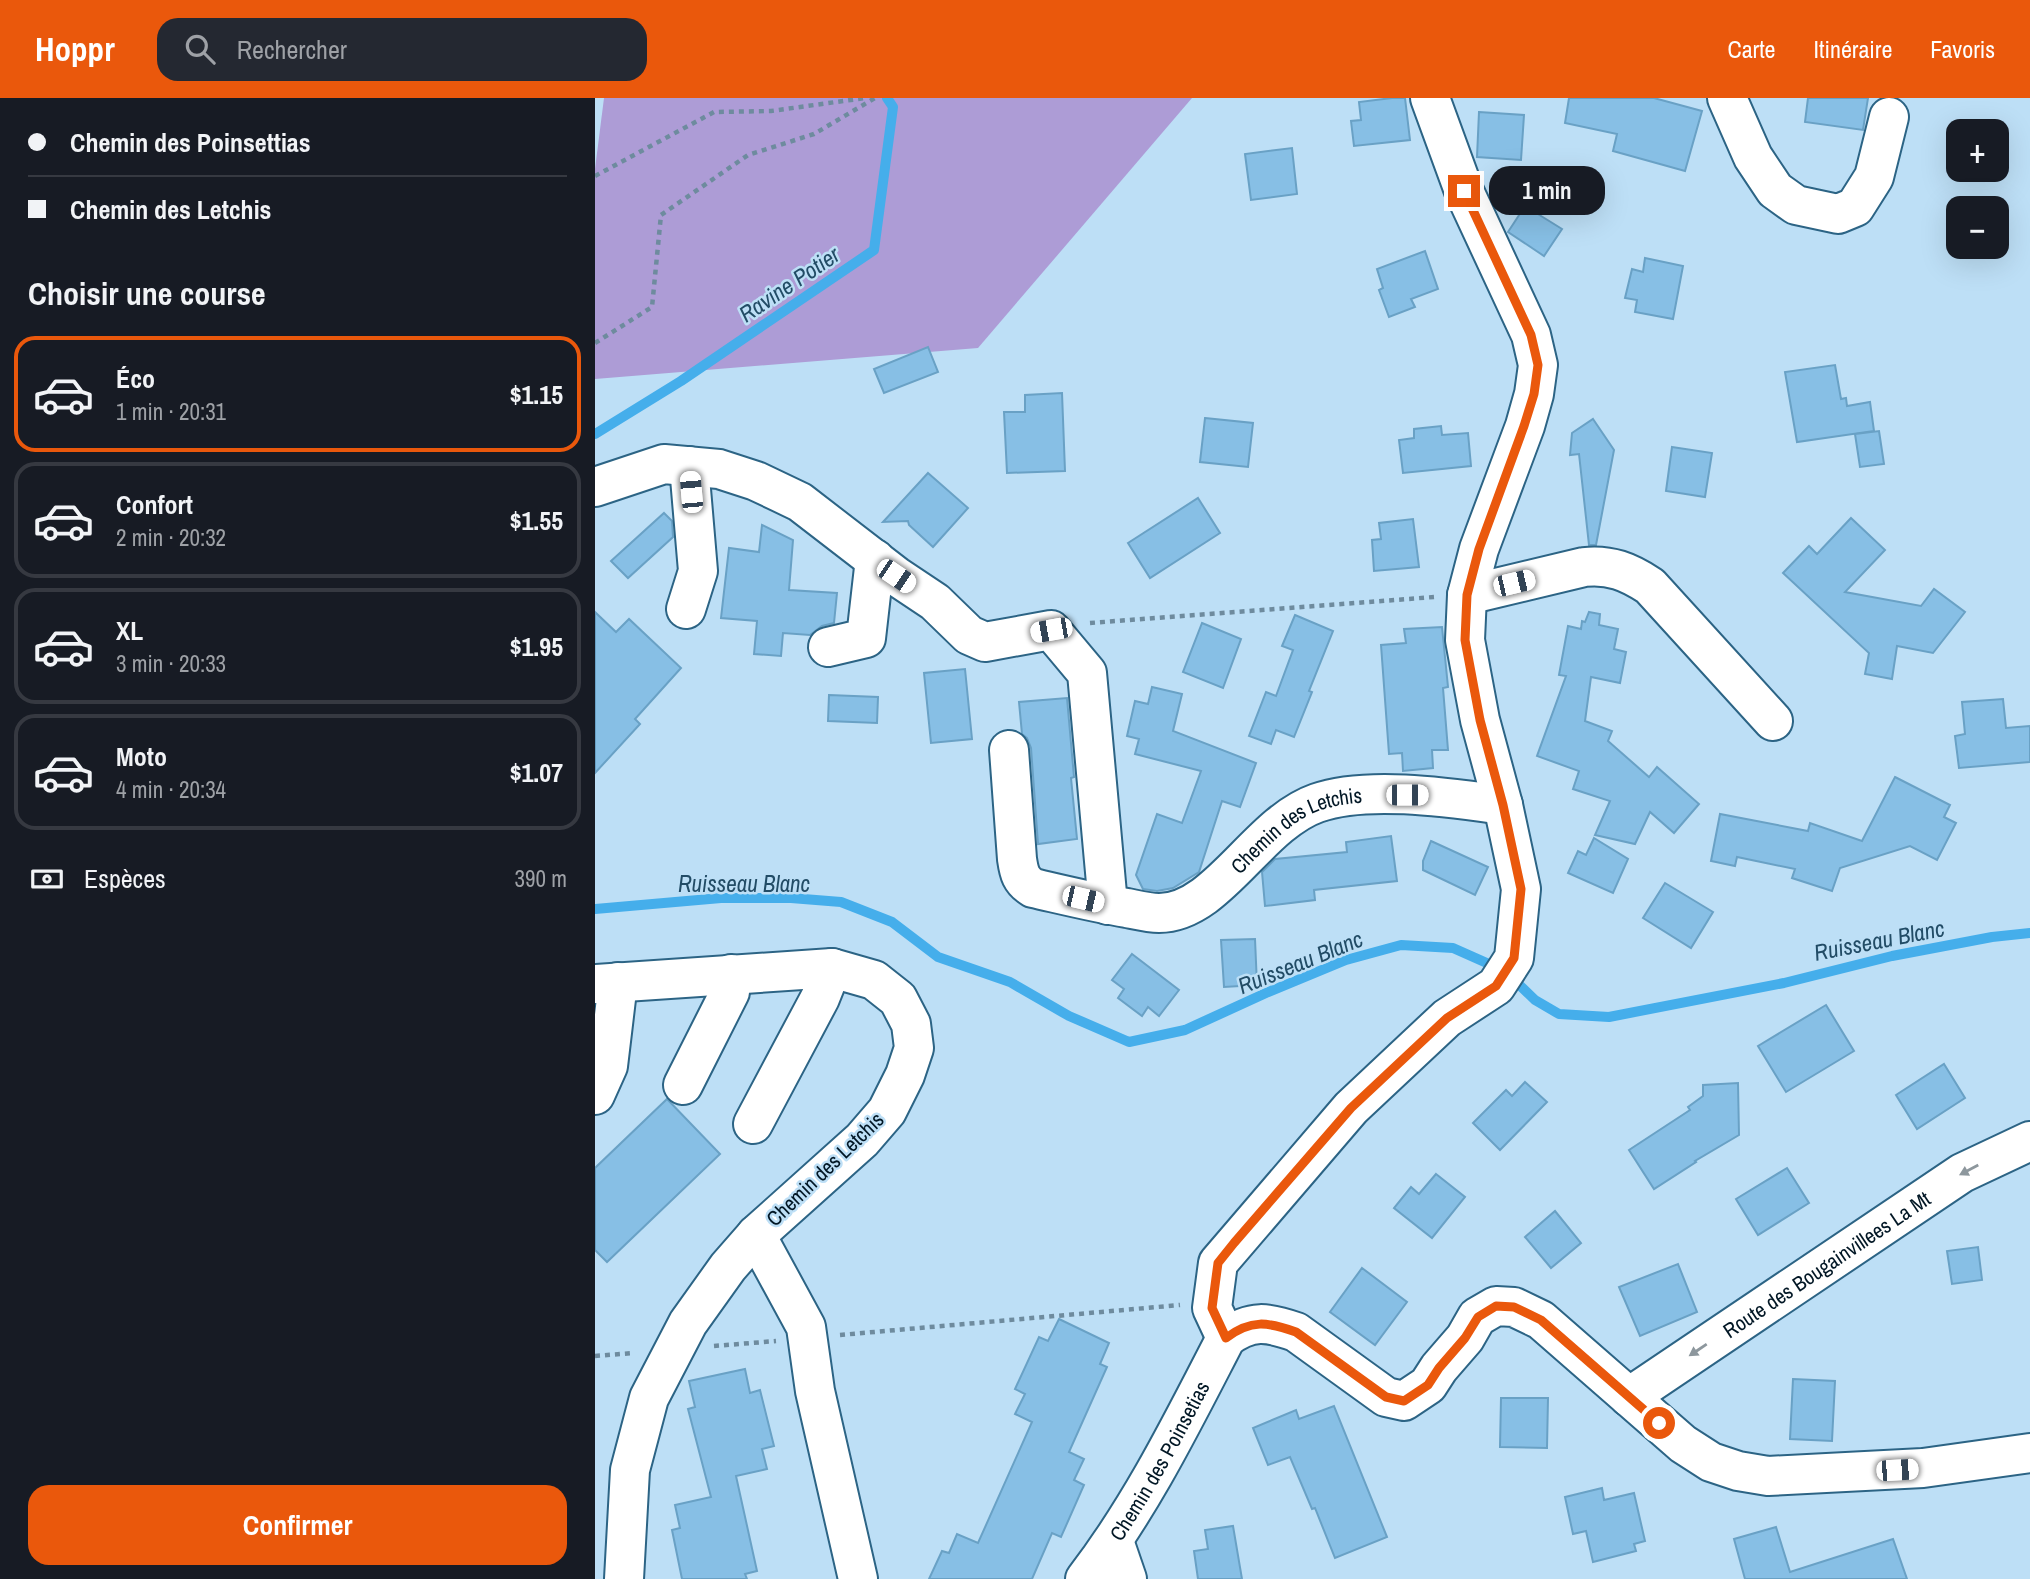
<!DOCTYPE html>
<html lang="fr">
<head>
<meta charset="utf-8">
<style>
  body { margin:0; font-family:"Archivo Narrow",sans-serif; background:#242831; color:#f1f3f6; height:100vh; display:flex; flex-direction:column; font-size:26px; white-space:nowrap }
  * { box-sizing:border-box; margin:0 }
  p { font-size:23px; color:#9ea1a6 }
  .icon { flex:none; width:38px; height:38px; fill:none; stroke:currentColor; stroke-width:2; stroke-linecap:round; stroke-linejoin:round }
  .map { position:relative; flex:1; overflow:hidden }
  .panel { display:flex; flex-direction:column; background:#171b24; width:595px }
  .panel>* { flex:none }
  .top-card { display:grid; align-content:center; height:154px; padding:0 28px; background:#171b24 }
  .buttons { position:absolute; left:1351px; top:21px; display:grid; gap:14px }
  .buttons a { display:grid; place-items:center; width:63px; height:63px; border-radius:14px; background:#171b24; box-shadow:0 7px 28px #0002; font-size:35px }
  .end { position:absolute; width:32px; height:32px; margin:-16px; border:9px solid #ea580c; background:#fff; box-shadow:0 0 0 4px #fff }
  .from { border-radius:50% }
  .bubble { position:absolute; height:49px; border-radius:21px; background:#171b24; box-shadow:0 7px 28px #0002; font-size:23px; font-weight:700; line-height:49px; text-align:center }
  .car { position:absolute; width:21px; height:42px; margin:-21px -10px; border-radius:9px; box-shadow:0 0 5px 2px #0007; background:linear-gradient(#fff 24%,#345 0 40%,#fff 0 76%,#345 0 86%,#fff 0) }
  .top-card b { display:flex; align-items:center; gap:24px; height:66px; font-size:26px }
  .top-card b+b { border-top:2px solid #363941 }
  .top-card i { width:18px; height:18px; background:#f1f3f6 }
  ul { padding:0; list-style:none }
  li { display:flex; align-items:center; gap:21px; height:116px; margin:0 14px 10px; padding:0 14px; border:4px solid #363941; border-radius:21px }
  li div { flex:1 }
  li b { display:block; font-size:26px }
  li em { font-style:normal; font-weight:700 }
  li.current { border-color:#ea580c }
  li>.icon { width:63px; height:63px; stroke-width:1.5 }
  h2 { padding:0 28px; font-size:32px; line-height:84px }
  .pay { display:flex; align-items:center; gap:18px; height:77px; padding:0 28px; font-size:26px }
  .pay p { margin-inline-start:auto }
  .button { display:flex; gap:14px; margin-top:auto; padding:14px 28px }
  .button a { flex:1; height:80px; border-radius:21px; background:#ea580c; color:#fff; font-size:28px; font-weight:700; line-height:80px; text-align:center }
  header { display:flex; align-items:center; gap:42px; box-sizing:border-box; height:98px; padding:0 35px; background:#ea580c; color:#fff }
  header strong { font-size:33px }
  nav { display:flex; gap:38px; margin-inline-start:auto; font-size:24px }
  .search { width:490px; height:63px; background:#242831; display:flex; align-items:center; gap:18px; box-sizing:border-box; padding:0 24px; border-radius:21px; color:#9ea1a6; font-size:26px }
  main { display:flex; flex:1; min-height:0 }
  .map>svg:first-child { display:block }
  .green { fill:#ad9cd6 }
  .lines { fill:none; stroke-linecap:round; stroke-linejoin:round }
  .stream { stroke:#45aeeb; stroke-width:10 }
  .building { fill:#87bfe5; stroke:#69a1c5; stroke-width:2 }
  .minor-casing { stroke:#2c6485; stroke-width:42 }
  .path { stroke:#6e8b9e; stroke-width:4.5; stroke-dasharray:5 5; stroke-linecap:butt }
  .minor { stroke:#fff; stroke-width:38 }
  .oneway { fill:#8d979d }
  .route { stroke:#ea580c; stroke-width:9 }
  .labels { text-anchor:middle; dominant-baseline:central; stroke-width:5; stroke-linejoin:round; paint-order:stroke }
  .street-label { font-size:21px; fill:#021725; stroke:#bddff6 }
  .water-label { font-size:23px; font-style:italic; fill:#224c66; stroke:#bddff6 }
</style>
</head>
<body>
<header>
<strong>Hoppr</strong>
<div class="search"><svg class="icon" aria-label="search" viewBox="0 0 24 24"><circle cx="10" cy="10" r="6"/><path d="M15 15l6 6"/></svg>Rechercher</div>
<nav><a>Carte</a><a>Itinéraire</a><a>Favoris</a></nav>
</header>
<main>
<section class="panel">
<div class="top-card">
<b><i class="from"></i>Chemin des Poinsettias</b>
<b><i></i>Chemin des Letchis</b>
</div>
<h2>Choisir une course</h2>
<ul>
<li class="current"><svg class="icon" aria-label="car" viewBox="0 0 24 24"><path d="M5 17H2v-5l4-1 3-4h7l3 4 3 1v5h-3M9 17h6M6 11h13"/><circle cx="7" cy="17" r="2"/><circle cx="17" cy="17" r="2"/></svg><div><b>Éco</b><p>1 min · 20:31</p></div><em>$1.15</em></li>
<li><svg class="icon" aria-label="car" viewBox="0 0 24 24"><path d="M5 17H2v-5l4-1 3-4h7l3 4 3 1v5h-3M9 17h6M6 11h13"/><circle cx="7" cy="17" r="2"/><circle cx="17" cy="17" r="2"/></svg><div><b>Confort</b><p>2 min · 20:32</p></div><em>$1.55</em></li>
<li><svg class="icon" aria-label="car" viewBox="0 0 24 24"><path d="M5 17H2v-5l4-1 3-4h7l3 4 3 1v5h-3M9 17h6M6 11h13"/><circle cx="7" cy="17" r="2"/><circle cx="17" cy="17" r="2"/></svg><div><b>XL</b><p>3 min · 20:33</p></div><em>$1.95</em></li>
<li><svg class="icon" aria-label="car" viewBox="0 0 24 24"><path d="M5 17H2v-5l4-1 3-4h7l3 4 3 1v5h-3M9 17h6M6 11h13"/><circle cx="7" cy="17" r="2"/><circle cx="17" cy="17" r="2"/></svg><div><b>Moto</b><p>4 min · 20:34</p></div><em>$1.07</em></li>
</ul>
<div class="pay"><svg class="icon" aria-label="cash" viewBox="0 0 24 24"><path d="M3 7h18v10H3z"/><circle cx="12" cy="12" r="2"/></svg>Espèces<p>390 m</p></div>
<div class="button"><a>Confirmer</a></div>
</section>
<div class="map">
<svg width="1435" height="1481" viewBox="0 0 1435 1481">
  <rect width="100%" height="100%" fill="#bddff6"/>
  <polygon class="green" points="9,0 597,0 383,250 0,281 0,71"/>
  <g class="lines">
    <g class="stream">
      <polyline points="0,336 86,283 279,152 298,9 292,0"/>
      <polyline points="0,811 126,800 196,800 246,804 297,824 343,859 415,884 474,918 534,944 590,932 671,895 751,862 806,847 858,850 903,870"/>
      <polyline points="915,878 940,902 964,916 1014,919 1189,885 1297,858 1397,839 1435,835"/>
    </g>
  </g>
  <g class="building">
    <polygon points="797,0 810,0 815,42 759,48 756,23 766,22 764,4"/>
    <polygon points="974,0 1059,0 1107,13 1090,73 1018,53 1022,36 970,25"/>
    <polygon points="1213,0 1273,0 1268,32 1210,24"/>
    <polygon points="884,14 929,17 926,62 882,59"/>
    <polygon points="697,50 702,96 656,102 650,56"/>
    <polygon points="930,108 967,131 949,158 913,134"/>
    <polygon points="830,153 843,191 816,201 820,209 794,219 784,192 788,190 782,171"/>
    <polygon points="1050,160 1088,168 1078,221 1040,214 1042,202 1030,200 1037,171 1048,174"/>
    <polygon points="333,249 343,274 289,295 279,271"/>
    <polygon points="1240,267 1246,301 1251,300 1252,308 1275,304 1279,333 1202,344 1190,274"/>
    <polygon points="467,295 470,373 412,375 409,314 430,314 430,297"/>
    <polygon points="610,320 658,325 653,369 605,364"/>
    <polygon points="998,321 1019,352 1001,447 994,447 984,356 975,357 977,335"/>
    <polygon points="846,328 847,337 873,335 876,368 808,375 804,342 819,340 819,331"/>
    <polygon points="1284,333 1289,366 1265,369 1260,336"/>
    <polygon points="1077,349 1117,355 1110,399 1071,393"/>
    <polygon points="333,375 373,410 338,449 314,427 313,423 288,424"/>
    <polygon points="603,400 625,435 555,480 533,445"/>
    <polygon points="69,415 77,423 78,439 33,480 16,463"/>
    <polygon points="1256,420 1290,452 1250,494 1326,508 1339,491 1370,514 1338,555 1302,548 1297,581 1270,576 1274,555 1188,475 1214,448 1222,456"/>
    <polygon points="818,421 824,469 779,473 777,442 786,441 784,425"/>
    <polygon points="167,427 198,442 194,492 242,495 239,525 227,528 215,537 188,535 186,558 159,556 162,523 126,520 134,450 164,454"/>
    <polygon points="0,514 21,534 34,521 86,570 40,621 45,626 0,675"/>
    <polygon points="994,514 1005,516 1004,527 1023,531 1019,551 1031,554 1025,585 996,579 990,623 1017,633 1013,643 1054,679 1062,669 1104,706 1079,735 1055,714 1040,746 1000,737 1015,703 978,691 984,673 942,658 971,578 964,577 973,528 986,531 987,523 990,524"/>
    <polygon points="700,517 738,533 714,593 717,594 699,639 681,632 676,646 654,638 671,594 681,598 698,552 687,548"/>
    <polygon points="607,525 646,541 628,590 588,574"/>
    <polygon points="847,529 853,589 848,590 853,652 837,652 838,670 808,673 807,655 794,656 786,547 811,545 809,531"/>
    <polygon points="370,571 377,641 336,645 329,575"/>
    <polygon points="557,589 587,596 578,633 661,665 645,709 627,703 604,774 578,790 562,793 548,791 541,777 562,716 587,725 606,673 540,656 544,641 532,638 540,603 553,606"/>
    <polygon points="234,597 283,599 282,625 233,623"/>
    <polygon points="472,600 479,679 476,680 482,741 443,746 436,650 432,640 427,636 424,604"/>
    <polygon points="1408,601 1411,630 1435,628 1435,664 1364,670 1360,638 1370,636 1367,604"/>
    <polygon points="1300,679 1355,707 1349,719 1361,725 1342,762 1315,748 1245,770 1237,793 1197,780 1200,771 1142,759 1140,768 1116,763 1125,716 1213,733 1215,725 1267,743"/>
    <polygon points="796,738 802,783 719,792 720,802 670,808 667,774 680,761 752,754 751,744"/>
    <polygon points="999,740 1033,761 1018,795 973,775 983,753 991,757"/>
    <polygon points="836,743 893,769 880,797 828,772 828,763"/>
    <polygon points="1070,785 1118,814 1096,850 1048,820"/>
    <polygon points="660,841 662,887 629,889 626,842"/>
    <polygon points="537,856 584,892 564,918 553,909 547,918 523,900 529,891 517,882"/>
    <polygon points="1231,907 1259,953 1191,994 1163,948"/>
    <polygon points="1349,966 1370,1000 1322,1031 1301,997"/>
    <polygon points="930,984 952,1004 905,1052 878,1025 911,992 917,998"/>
    <polygon points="1143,985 1144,1037 1100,1063 1101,1064 1059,1091 1034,1052 1095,1012 1093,1009 1108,998 1108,987"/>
    <polygon points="72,1001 125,1056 12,1164 0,1152 0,1070"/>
    <polygon points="1192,1070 1214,1105 1163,1137 1141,1101"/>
    <polygon points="841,1076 870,1099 837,1140 799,1110 816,1089 824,1096"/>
    <polygon points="960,1113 986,1145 956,1170 930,1139"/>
    <polygon points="1383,1149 1387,1182 1357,1186 1352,1153"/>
    <polygon points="1083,1166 1102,1214 1045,1238 1024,1189"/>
    <polygon points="767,1170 812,1204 780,1247 735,1214"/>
    <polygon points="464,1221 514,1245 505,1266 512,1269 474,1354 489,1361 479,1382 489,1387 466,1439 457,1435 437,1481 334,1481 347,1453 354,1455 362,1436 383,1445 437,1324 420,1316 430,1296 420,1291 444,1239 453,1243"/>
    <polygon points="150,1271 155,1295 165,1292 179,1348 167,1351 172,1371 141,1378 162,1473 150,1476 152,1481 87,1481 77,1432 85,1430 80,1407 116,1399 93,1311 100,1309 94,1283"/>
    <polygon points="1198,1281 1240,1283 1237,1343 1195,1341"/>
    <polygon points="906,1300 953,1300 952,1350 905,1349"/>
    <polygon points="739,1308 792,1439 740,1460 720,1410 717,1411 695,1359 673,1367 658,1330 701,1312 704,1321"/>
    <polygon points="1007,1390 1009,1402 1039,1395 1050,1443 1039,1446 1041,1453 998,1464 991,1433 978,1436 970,1399"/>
    <polygon points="638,1428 647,1481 603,1481 599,1453 613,1451 610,1432"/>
    <polygon points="1181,1429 1195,1474 1298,1441 1312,1481 1150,1481 1139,1441"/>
  </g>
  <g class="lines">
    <g class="minor-casing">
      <g id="minor">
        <polyline points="1132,0 1158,59 1180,92 1201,107 1243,116 1260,109 1279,79 1294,19"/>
        <polyline points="0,389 69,366 124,371 161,383 205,404 301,478 340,504 374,537 390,544 456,532 492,575 513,807"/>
        <path d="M872 497 989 469C1015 466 1034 474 1055 488L1178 623"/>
        <polyline points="91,511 103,473 94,368"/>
        <polyline points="233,549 271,540 280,461"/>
        <path id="s1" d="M414 652 422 761C424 775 426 783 438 790 469 797 501 805 532 810 542 812 554 815 564 815 623 815 662 726 722 705 772 687 857 700 908 707"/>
        <polyline points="0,886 237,870 279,882 303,901 316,926 319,950 310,977 292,1013 267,1042 161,1137 133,1169 93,1225 54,1300 35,1372 29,1481"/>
        <polyline points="88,987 135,894 136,876"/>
        <polyline points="0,997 13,968 23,884"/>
        <polyline points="158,1026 225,900 237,870"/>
        <polyline points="161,1137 211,1229 220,1293 263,1481"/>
        <polyline points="631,1240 617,1210 623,1165 756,1010 852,920 901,888 919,860 926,791 908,707 885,622 870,542 872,497 884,451 930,328 939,296 943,267 936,237 869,93 835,0"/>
        <path id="s2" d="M1034 1299 1367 1075 1435 1043"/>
        <polyline points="519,1443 532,1481"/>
        <path id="s3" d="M490 1481C547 1407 588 1323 631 1240 656 1221 673 1224 701 1234L791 1299 809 1303 833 1287 844 1270 870 1240 882 1219 901 1208 919 1209 946 1222 1088 1346 1116 1364 1143 1373 1173 1378 1328 1370 1435 1355"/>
      </g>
    </g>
    <g class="path">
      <polyline points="0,78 119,14 176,13 270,0"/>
      <polyline points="0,245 57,209 66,117 153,57 219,36 280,0"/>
      <polyline points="495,525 839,499"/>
      <polyline points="245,1237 585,1207"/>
      <polyline points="119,1248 181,1243"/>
      <polyline points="0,1258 38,1255"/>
    </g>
    <use href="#minor" class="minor"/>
  </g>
  <defs><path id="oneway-solid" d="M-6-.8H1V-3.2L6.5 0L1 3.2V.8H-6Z" transform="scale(1.75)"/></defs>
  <g class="oneway">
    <use href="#oneway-solid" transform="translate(1374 1072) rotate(152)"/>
    <use href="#oneway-solid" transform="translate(1103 1252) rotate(146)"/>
  </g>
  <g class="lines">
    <path class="route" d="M869 93 936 237 943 267 939 296 929 328 884 451 872 497 870 542 885 622 908 707 926 791 919 860 901 888 852 920 756 1010 639 1145 623 1165 617 1210 631 1240C656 1221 673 1224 701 1234L791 1299 809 1303 833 1287 844 1270 870 1240 883 1219 901 1208 919 1209 946 1222 1064 1325"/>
  </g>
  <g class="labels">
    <g class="street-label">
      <text stroke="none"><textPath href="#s1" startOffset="438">Chemin des Letchis</textPath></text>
      <text transform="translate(230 1071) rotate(-44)">Chemin des Letchis</text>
      <text stroke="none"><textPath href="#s2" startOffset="238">Route des Bougainvillees La Mt</textPath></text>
      <text stroke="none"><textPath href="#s3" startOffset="140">Chemin des Poinsetias</textPath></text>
    </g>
    <g class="water-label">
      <text transform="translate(194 186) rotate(-34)">Ravine Potier</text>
      <text x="149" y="785">Ruisseau Blanc</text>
      <text transform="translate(1284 842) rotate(-11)">Ruisseau Blanc</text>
      <text transform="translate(705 864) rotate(-22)">Ruisseau Blanc</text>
    </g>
  </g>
</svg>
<div class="buttons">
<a>+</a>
<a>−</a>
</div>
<i class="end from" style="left:1064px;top:1325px"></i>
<i class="end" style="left:869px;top:93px"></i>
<div class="bubble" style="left:894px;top:68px;width:116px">1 min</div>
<i class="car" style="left:96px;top:394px;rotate:355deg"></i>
<i class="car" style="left:301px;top:478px;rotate:124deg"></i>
<i class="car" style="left:919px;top:485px;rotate:77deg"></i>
<i class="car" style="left:456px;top:532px;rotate:260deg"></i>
<i class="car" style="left:812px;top:697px;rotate:90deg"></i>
<i class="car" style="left:488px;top:801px;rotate:103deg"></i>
<i class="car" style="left:1302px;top:1372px;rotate:87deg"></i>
</div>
</main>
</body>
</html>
